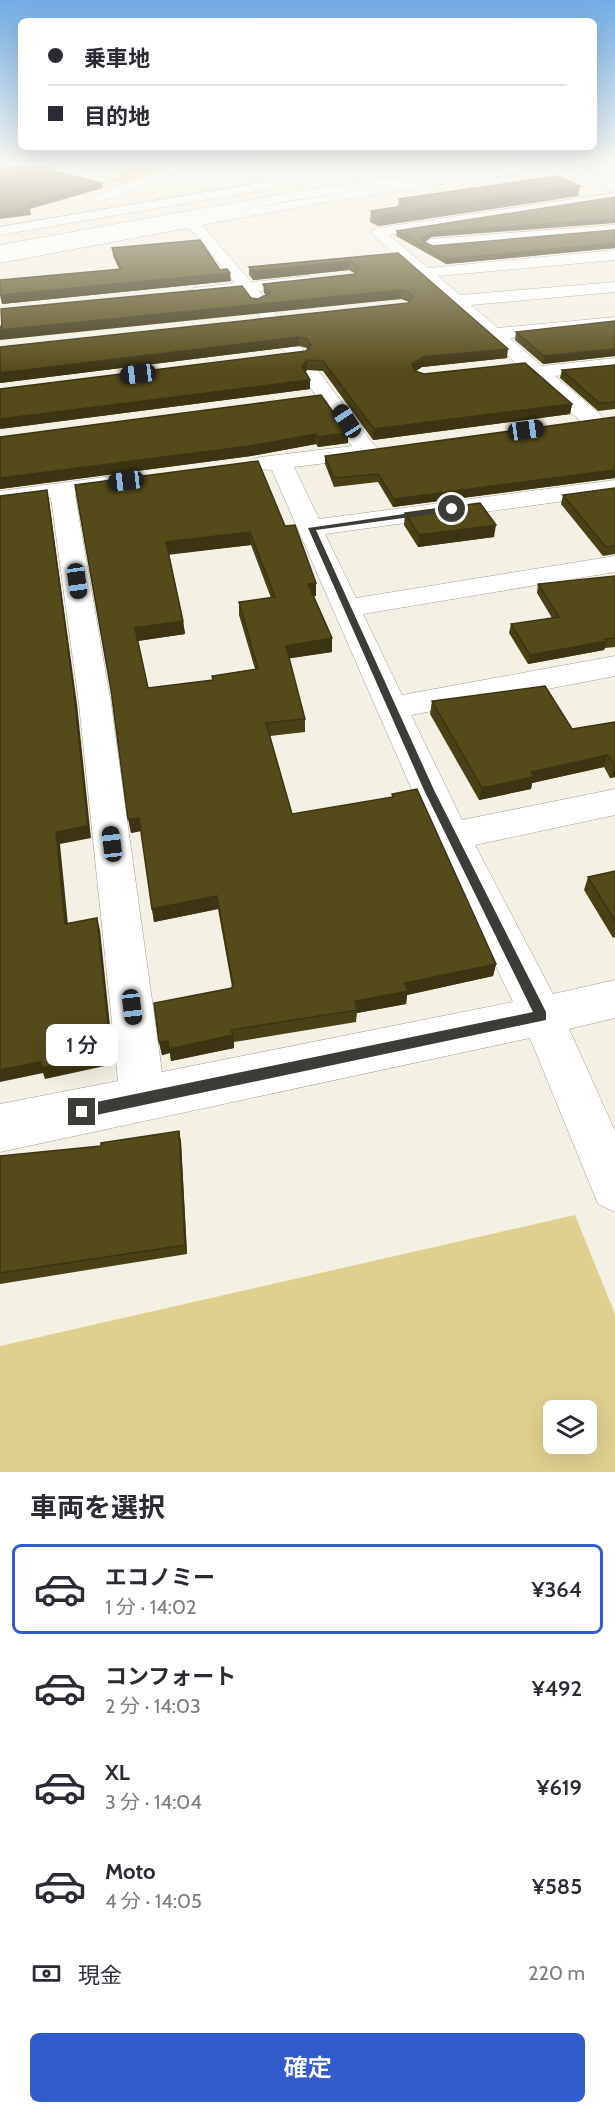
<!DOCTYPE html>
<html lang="ja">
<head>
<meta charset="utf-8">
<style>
  body { margin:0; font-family:Cabin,"Noto Sans JP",sans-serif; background:#f2f2f3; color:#2b2b33; height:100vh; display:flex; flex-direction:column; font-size:22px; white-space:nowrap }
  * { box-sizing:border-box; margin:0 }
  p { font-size:20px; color:#7c7c81 }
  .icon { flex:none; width:33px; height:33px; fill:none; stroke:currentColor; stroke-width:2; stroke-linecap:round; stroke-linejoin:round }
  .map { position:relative; height:1472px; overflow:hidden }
  .sheet { display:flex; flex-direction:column; background:#fff; flex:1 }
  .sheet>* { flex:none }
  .guide { position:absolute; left:18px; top:18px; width:579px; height:132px; border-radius:9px; box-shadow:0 6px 24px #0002; display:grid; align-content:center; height:132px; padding:0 30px; background:#fff }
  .fabs { position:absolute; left:543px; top:1400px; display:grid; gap:12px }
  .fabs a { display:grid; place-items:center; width:54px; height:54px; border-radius:9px; background:#fff; box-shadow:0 6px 24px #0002; font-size:30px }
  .end { position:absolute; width:27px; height:27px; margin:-14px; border:8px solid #3d3c37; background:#fff; box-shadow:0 0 0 3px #fff }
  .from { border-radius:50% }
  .bubble { position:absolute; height:42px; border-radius:9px; background:#fff; box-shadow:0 6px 24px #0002; font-size:20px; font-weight:600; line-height:42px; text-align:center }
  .car { position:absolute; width:18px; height:36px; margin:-18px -9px; border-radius:8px; box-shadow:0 0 4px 2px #0007; background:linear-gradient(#222 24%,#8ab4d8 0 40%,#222 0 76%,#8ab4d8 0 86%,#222 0) }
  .guide b { display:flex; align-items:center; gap:21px; height:57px; font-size:22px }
  .guide b+b { border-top:2px solid #e1e1e2 }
  .guide i { width:15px; height:15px; background:#2b2b33 }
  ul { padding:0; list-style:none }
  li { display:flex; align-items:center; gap:18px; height:90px; margin:0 12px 9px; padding:0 18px; border:3px solid transparent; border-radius:9px }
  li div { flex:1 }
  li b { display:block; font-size:22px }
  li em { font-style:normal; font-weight:600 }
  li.active { border-color:#325ccc }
  li>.icon { width:54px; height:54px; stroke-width:1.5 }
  h2 { padding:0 30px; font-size:27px; line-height:72px }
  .pay { display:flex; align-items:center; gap:15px; height:66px; padding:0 30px; font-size:22px }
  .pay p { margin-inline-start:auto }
  .primary-button { display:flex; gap:12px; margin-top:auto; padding:12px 30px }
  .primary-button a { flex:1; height:69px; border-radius:9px; background:#325ccc; color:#fff; font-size:24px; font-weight:600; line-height:69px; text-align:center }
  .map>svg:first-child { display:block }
  .green { fill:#dfd08f; fill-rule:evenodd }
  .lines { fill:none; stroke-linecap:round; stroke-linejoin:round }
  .minor-casing { stroke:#9e9c90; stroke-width:1 }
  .major-casing { stroke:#9e9c90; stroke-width:1 }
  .minor { fill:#fff; fill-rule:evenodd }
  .major { fill:#fff; fill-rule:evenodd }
  .wall { fill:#494016; fill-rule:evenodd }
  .shaded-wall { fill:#3c3412 }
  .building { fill:#554a19; stroke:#3c3412; stroke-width:1.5; fill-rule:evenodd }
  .route { fill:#3d3c37 }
</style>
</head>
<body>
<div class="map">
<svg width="615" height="1472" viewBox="0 0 615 1472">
  <rect width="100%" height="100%" fill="#f4f1e4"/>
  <g class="green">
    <path d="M124 165H170C151 177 130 187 107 181L121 176Z"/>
    <path d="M575 1215 615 1314V1472H0V1346ZM554 1410H586V1443H554Z"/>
  </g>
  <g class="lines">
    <g class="minor-casing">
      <g id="minor">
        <polygon points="173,165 188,165 156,183 97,202 90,198"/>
        <polygon points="295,165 308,165 323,178 317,182"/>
        <polygon points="518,165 547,165 541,169 327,202 202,225 251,282 309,276 317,281 309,286 259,291 373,444 381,450 378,455 367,458 294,467 319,519 615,480 615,494 325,534 356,598 615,556 615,572 363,614 402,695 615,656 615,676 411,715 462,820 615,789 615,815 475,845 553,994 615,980 615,1018 569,1029 615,1131 615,1212 598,1204 530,1038 0,1152 0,1104 118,1081 79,704 51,498 0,505 0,491 120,475 128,477 132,482 128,487 75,495 111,704 162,1072 513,1002 412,790 272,470 253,469 249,464 253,459 261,457 352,446 243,293 193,296 191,292 193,288 235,283 196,234 187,228 0,263 0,253 188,218"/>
        <polygon points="561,165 576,165 615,184 615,193"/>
        <polygon points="270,181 276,185 275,188 0,235 0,227"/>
        <polygon points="615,193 615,201 389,235 428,268 615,250 615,260 438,276 460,295 615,282 615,292 471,305 498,328 615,317 615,327 510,338 542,366 615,358 615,370 555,376 602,416 605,421 602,426 586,426 370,232 377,228"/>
        <polygon points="615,225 615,233 431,249 423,244 431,239"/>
      </g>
    </g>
    <g class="major-casing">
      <polygon id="major" points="481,165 511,165 505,169 288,201 0,255 0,245 288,193"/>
    </g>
    <use href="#minor" class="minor"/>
    <use href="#major" class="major"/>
  </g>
  <g class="wall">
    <polygon points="578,196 378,226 370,222 371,211 398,207 399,199"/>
    <polygon points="615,230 615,248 446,264 396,236 397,231 431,237 425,242 432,246"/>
    <polygon points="112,248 231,281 2,304 119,269 113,256"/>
    <polygon points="398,253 507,358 422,367 416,371 424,374 572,404 570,414 373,440 323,371 307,370 305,372 310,389 0,429 306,351 308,349 307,348 299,346 0,383 0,347 408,303 409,302 401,299 2,329 251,298 258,299 266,295 264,293 263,284 356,274 349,270 253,280 249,275 249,267"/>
    <polygon points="615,321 615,356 543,364 515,340 516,332"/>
    <polygon points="615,365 615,409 598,411 560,378 562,370"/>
    <polygon points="321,395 348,443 318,447 316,444 251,456 0,489 0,437"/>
    <polygon points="615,417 615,478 393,507 378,482 334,487 325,464 325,456"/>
    <path d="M75 485 285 526 316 583V596H314L332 638V652L289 658 305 719V732L270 736 292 814 392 797V794L496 964 493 976 407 995 406 1004 357 1013 356 1022 234 1042V1048L171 1061 170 1053 162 1055 159 1042 232 987 218 909 154 922 141 831 131 833 111 690ZM251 545 271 598 239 602V615L255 669 212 676V680L148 688 138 641 185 634 183 621 169 554Z"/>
    <polygon points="615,488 615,554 603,556 561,504 563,495"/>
    <polygon points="405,513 494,537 418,547 404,525"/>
    <polygon points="615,576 615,647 605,648 604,650 528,664 509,633 511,624 552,618 537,593 538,584"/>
    <polygon points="432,701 572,729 615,722 615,777 610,778 604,767 532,783 531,789 479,800 430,714"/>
    <polygon points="615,871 615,937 613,938 584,890 588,877"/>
    <polygon points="179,1131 181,1142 187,1254 0,1284 0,1156 101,1146"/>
  </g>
  <g class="shaded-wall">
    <polygon points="28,165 63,165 29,170"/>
    <polygon points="102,183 103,188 30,209 31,215 0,219 0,213 27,204"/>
    <polygon points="580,186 578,196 378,226 378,215"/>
    <polygon points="615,219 615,223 431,237 421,245 421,240 431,232"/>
    <polygon points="615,243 615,248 446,264 447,259"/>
    <polygon points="349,261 349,270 253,280 253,271"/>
    <polygon points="230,273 231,281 2,304 0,295"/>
    <polygon points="401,290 401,299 0,340 0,330"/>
    <polygon points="299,337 299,346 0,383 0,373"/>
    <polygon points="508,349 507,358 422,367 411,374 412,364 423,357"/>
    <polygon points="615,349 615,356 543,364 544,356"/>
    <polygon points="307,360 307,370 302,376 302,366"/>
    <polygon points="310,380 310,389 0,429 0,419"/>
    <polygon points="572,404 570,414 373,440 374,429"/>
    <polygon points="348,433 348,443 318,447 318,437"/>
    <polygon points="316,434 316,444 251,456 0,489 0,478"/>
    <polygon points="615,470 615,478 393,507 394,499"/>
    <polygon points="47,490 49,501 77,704 91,838 60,844 69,935 65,924 56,832"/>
    <polygon points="496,525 494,537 418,547 419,535"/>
    <polygon points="250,532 251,545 167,555 166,542"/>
    <polygon points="316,583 316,596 308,597 308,584"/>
    <polygon points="183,621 185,634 137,641 135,628"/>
    <polygon points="332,638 332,652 286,659 286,646"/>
    <polygon points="607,641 604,650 528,664 530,655"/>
    <polygon points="607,755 604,767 532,783 531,789 479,800 482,788 531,772"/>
    <polygon points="615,765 615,777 610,778 614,766"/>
    <polygon points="139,818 141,831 131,833 128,819"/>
    <polygon points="217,896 218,909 154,922 152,909"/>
    <polygon points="97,918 100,930 114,1064 45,1079 43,1073 0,1082 0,1070"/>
    <polygon points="496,964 493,976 407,995 406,1004 357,1013 357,1010 355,1001 405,983"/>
    <polygon points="233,1035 234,1048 171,1061 170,1053 162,1055 159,1042 168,1041"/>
    <polygon points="179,1131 181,1142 187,1254 185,1245"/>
  </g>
  <g class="building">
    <polygon points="0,165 28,165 102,183 27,204 30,208 0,213"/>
    <polygon points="558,176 580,186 378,215 371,211 410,205 399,199"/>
    <polygon points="615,197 615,219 431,232 421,240 432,246 615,230 615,243 447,259 397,231"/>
    <polygon points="200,240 220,270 227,269 230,273 0,295 0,280 122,269 112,248"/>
    <polygon points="398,253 508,349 423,357 412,364 415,371 424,374 525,363 572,404 374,429 323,361 307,360 302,366 310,380 0,419 0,389 306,351 311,345 307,339 299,337 0,373 0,347 408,303 413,297 409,292 401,290 0,330 0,326 2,329 1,309 242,286 251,298 258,299 270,293 263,284 356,274 359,267 349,261 253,271 249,267"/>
    <polygon points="615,321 615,349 544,356 516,332"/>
    <polygon points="615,365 615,402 599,403 562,370"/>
    <polygon points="321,395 348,433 318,437 316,434 250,446 0,478 0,437"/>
    <polygon points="615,417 615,470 394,499 378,474 334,478 325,456"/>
    <path d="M258 461 285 526 295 525 316 583 308 584 332 638 286 646 305 719 266 723 292 814 393 797 392 794 417 789 496 964 405 983 408 991 355 1001 357 1010 231 1030 233 1035 169 1049 168 1041 159 1042 154 1003 232 988 233 984 217 896 152 909 139 818 128 819 111 690 75 485ZM250 532 275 597 239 602 258 669 212 676 213 680 148 688 135 628 183 621 166 542Z"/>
    <polygon points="615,488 615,546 606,547 563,495"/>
    <polygon points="47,490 74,693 88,826 56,832 65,924 97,918 111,1054 41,1068 41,1062 0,1070 0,496"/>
    <polygon points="480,503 496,525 419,535 405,513"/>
    <polygon points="615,576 615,638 605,639 607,641 530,655 511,624 559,617 538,584"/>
    <polygon points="545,686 572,729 615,722 615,765 607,755 531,772 534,777 482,788 432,701"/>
    <polygon points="615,871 615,921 588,877"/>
    <polygon points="179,1131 185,1245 0,1273 0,1156 101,1146 101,1143"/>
  </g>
  <linearGradient id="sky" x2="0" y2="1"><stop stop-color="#71ace4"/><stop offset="0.44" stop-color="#faf9f3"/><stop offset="1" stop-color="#faf9f3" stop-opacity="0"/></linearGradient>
  <rect width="615" height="371" fill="url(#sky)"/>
  <polygon class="route" points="452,507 454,511 316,530 434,790 546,1012 546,1020 82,1118 77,1116 77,1107 82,1105 533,1012 424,790 308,528"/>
</svg>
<div class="fabs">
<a><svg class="icon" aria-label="layers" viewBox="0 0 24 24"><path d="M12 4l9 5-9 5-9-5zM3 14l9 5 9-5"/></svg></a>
</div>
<i class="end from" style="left:452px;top:509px"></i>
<i class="end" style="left:82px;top:1112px"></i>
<div class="bubble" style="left:46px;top:1024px;width:72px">1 分</div>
<i class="car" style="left:138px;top:374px;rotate:263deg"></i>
<i class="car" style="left:347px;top:421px;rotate:327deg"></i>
<i class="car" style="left:526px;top:430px;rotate:82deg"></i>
<i class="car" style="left:126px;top:481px;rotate:263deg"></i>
<i class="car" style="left:77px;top:581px;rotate:172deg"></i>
<i class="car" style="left:112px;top:844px;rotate:353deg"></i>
<i class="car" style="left:132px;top:1007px;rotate:173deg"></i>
<div class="guide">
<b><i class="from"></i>乗車地</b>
<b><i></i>目的地</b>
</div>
</div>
<section class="sheet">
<h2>車両を選択</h2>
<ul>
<li class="active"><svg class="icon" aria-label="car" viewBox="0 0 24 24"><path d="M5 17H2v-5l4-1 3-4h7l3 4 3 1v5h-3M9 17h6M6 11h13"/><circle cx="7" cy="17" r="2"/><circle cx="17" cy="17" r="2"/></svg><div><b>エコノミー</b><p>1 分 · 14:02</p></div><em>¥364</em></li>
<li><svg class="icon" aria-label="car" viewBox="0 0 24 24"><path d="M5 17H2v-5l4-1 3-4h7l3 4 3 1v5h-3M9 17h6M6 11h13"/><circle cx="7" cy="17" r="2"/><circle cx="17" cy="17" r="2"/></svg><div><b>コンフォート</b><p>2 分 · 14:03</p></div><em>¥492</em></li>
<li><svg class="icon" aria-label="car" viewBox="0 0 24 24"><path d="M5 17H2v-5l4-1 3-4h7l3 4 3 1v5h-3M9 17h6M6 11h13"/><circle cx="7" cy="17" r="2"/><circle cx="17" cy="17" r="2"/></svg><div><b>XL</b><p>3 分 · 14:04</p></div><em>¥619</em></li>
<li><svg class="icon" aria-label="car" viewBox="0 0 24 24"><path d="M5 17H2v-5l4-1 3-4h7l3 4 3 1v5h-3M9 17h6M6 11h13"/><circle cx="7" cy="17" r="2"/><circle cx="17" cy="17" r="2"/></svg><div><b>Moto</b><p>4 分 · 14:05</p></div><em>¥585</em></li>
</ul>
<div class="pay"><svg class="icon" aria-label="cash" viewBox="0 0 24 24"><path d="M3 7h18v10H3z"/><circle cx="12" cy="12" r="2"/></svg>現金<p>220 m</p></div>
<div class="primary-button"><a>確定</a></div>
</section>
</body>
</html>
